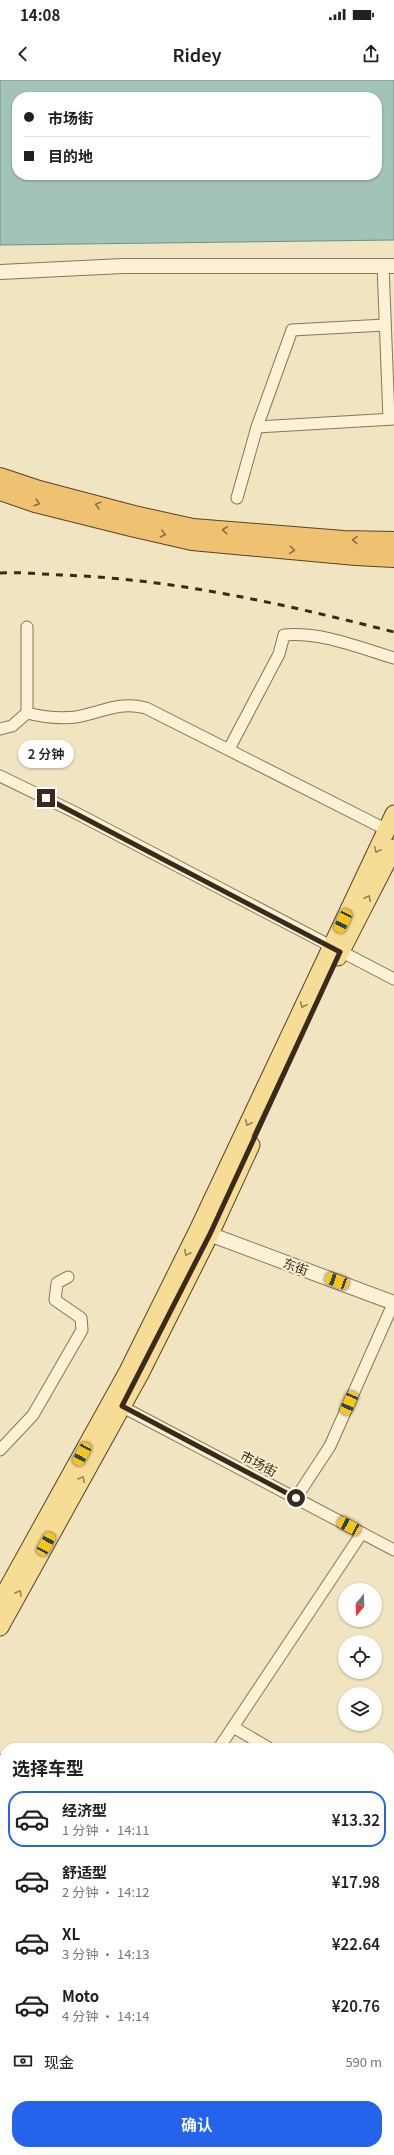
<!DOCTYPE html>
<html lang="zh">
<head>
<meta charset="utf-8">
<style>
  body { margin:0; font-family:Georgia,"Noto Sans SC",serif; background:#f6f6f6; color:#202124; height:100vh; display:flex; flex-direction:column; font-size:15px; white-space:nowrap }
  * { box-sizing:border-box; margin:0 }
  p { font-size:13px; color:#757577 }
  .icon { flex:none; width:22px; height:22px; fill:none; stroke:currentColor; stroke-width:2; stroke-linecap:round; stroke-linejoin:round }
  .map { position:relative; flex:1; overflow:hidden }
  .panel { position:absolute; left:0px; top:1663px; width:394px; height:412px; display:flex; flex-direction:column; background:#fff; border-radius:16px 16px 0 0; box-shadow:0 1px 3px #0004 }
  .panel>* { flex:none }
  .top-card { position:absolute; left:12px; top:12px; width:370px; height:88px; border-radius:16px; box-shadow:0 1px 3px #0004; display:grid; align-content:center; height:88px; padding:0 12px; background:#fff }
  .needle { width:26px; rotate:199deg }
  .tools { position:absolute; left:338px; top:1503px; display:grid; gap:8px }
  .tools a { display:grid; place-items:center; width:44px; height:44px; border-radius:50%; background:#fff; box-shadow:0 1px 3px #0004; font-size:20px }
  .end { position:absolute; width:18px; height:18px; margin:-9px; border:5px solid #392b1c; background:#fff; box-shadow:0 0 0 2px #fff }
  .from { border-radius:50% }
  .bubble { position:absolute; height:28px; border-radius:14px; background:#fff; box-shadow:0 1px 3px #0004; font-size:13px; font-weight:600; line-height:28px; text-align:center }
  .car { position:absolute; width:12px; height:24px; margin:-12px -6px; border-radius:5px; box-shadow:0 0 3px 1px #0007; background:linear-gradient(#f5c518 24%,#345 0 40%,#f5c518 0 76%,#345 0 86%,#f5c518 0) }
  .top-card b { display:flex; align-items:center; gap:14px; height:38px; font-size:15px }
  .top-card b+b { border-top:1px solid #e0e0e0 }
  .top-card i { width:10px; height:10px; background:#202124 }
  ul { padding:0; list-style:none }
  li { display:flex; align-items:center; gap:12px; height:56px; margin:0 8px 6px; padding:0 4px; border:2px solid transparent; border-radius:16px }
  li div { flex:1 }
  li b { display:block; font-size:15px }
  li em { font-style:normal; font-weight:600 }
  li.selected { border-color:#2563eb }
  li>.icon { width:36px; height:36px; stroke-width:1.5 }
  h2 { padding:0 12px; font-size:18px; line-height:48px }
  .pay { display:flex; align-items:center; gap:10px; height:44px; padding:0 12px; font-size:15px }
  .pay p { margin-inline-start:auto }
  .cta { display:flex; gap:8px; margin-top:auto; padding:8px 12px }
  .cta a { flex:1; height:46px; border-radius:16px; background:#2563eb; color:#fff; font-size:16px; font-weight:600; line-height:46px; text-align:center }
  .status { display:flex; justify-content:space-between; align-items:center; height:28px; padding:0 20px; background:#fff; direction:ltr }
  .status svg { height:11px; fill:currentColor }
  header { display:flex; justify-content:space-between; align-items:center; height:52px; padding:0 12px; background:#fff; font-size:18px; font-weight:600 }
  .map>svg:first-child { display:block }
  .water { fill:#a3c2ba; stroke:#6a9189; fill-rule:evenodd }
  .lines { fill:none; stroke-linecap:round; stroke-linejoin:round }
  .pedestrian-casing { stroke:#8b7457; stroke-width:10 }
  .minor-casing { stroke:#8b7457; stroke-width:13 }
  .tertiary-casing { stroke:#8b7457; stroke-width:16 }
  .secondary-casing { stroke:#6d553a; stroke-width:17 }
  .primary-casing { stroke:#58422b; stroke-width:19 }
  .trunk-casing { stroke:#58422b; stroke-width:20 }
  .pedestrian { stroke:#fbf1d4; stroke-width:8 }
  .minor { stroke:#fbf1d4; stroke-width:11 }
  .tertiary { stroke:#fbf1d4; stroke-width:14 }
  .secondary { stroke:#fbf1d4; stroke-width:15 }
  .primary { stroke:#f7dc95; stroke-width:17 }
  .trunk { stroke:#eec270; stroke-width:18 }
  .rail { stroke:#392b1c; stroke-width:3; stroke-dasharray:7 7; stroke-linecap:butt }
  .oneway { stroke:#8a6f42 }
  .oneway2 { stroke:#988458 }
  .route { stroke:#392b1c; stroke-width:5 }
  .labels { text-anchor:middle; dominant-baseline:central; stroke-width:4; stroke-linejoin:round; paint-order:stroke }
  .street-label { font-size:13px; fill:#392b1c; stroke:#f8eed0 }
</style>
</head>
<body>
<div class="status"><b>14:08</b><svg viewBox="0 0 49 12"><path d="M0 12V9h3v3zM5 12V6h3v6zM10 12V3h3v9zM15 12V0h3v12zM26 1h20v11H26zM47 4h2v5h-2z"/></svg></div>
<header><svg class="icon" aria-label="back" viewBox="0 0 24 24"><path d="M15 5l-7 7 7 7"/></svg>Ridey<svg class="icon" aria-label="share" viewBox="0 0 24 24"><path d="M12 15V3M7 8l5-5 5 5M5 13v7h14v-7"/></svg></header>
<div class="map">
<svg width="394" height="2075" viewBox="0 0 394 2075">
  <rect width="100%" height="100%" fill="#f1e4c0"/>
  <path class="water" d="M0 0H394V160L0 165ZM17 17H377V95H17Z"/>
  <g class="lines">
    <g class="pedestrian-casing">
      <polyline id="pedestrian" points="389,1721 394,1713"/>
    </g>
    <g class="minor-casing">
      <g id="minor">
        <polyline points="383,185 389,339"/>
        <polyline points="257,347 394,339"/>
        <polyline points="237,418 257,347 292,250 385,245"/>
        <path d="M27 633C43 637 59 639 76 637 103 632 118 621 146 628L387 750"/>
        <polyline points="0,649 12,646 27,633 27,547"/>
        <path d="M229 669 279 574 284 555C323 552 357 567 394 578"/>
        <polyline points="0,696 74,732 394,899"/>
        <polyline points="117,1324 394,1470"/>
        <polyline points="0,1370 33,1335 82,1250 81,1238 55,1220 57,1203 68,1197"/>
        <polyline points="296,1418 330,1366 394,1222"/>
        <polyline points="233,1647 269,1668"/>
        <polyline points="219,1668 362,1453"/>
        <polyline points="0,1767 5,1770"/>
        <polyline points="0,1847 5,1840"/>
        <polyline points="153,2070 158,2075"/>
        <polyline points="299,2070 305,2075"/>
        <polyline points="246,2075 251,2070"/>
        <polyline points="317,2075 320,2070"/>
      </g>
    </g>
    <g class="tertiary-casing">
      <g id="tertiary">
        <polyline points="0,192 123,186 394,186"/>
        <polyline points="201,1151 394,1223"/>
        <polyline points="389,1968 394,1971"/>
        <polyline points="77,2075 82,2070"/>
      </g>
    </g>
    <g class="secondary-casing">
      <g id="secondary">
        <polyline points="0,1682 5,1686"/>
        <polyline points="0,1697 5,1700"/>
      </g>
    </g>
    <g class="primary-casing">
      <g id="primary">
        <polyline points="338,877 394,768"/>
        <polyline points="0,1522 128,1291 198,1150 394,734"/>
        <polyline points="0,1547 140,1294 210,1154 251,1065"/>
      </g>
    </g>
    <g class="trunk-casing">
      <g id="trunk">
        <polyline points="0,397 39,410 134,435 193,448 343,460 394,461"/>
        <polyline points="0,411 35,423 131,447 192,461 356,476 394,478"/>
      </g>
    </g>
    <use href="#pedestrian" class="pedestrian"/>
    <use href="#minor" class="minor"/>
    <use href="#tertiary" class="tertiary"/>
    <use href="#secondary" class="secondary"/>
    <use href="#primary" class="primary"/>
    <use href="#trunk" class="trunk"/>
    <path class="rail" d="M0 493C20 492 41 494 61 495 174 499 284 524 394 552"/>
  </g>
  <defs><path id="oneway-chevron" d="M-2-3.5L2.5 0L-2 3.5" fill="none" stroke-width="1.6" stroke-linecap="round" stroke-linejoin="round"/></defs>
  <g class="oneway">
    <use href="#oneway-chevron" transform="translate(37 423) rotate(16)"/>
    <use href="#oneway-chevron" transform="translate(98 425) rotate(-165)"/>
    <use href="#oneway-chevron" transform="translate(225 450) rotate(-175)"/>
    <use href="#oneway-chevron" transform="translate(163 454) rotate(12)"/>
    <use href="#oneway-chevron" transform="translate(355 460) rotate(-178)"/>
    <use href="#oneway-chevron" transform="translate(292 470) rotate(5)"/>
  </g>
  <g class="oneway2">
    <use href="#oneway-chevron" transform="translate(377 770) rotate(116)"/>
    <use href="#oneway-chevron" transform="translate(368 818) rotate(-63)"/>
    <use href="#oneway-chevron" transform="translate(303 925) rotate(115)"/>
    <use href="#oneway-chevron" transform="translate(248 1043) rotate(115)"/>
    <use href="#oneway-chevron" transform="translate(187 1173) rotate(117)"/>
    <use href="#oneway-chevron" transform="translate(82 1399) rotate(-61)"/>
    <use href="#oneway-chevron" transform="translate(19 1513) rotate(-61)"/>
  </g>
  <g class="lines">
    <polyline class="route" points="46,718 340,872 210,1154 122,1326 296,1418"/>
  </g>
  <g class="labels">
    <g class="street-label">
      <text transform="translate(296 1186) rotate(20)">东街</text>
      <text transform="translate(259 1383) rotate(28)">市场街</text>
    </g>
  </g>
</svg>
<div class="tools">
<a><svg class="needle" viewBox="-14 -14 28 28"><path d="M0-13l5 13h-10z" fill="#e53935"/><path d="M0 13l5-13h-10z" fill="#757577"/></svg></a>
<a><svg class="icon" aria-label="locate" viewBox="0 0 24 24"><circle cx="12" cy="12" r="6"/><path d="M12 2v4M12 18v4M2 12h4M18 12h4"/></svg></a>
<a><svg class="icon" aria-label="layers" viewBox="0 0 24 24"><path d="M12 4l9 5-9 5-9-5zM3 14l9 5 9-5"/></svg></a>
</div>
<i class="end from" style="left:296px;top:1418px"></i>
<i class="end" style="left:46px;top:718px"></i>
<div class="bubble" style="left:18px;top:660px;width:56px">2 分钟</div>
<i class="car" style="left:343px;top:841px;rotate:206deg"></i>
<i class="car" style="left:337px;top:1201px;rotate:290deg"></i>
<i class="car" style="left:349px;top:1323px;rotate:204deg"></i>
<i class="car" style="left:82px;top:1374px;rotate:209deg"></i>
<i class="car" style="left:349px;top:1446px;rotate:298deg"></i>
<i class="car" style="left:46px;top:1464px;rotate:29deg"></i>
<div class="top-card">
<b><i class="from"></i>市场街</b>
<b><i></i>目的地</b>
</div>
<section class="panel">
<h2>选择车型</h2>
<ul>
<li class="selected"><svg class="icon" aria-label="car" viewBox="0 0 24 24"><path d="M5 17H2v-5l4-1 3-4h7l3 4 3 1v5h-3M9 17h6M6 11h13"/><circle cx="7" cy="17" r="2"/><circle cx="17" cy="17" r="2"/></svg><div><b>经济型</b><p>1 分钟 · 14:11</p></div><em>¥13.32</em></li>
<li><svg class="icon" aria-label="car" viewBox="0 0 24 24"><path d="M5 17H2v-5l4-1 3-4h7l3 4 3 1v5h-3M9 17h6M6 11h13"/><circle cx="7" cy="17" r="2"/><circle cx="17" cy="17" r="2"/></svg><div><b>舒适型</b><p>2 分钟 · 14:12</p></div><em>¥17.98</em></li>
<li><svg class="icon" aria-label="car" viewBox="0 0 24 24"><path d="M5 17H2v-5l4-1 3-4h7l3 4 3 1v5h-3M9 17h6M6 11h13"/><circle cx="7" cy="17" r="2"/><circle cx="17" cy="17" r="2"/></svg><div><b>XL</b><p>3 分钟 · 14:13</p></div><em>¥22.64</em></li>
<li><svg class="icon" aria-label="car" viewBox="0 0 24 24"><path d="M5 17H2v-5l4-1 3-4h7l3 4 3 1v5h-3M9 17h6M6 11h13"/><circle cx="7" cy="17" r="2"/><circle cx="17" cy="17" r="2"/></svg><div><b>Moto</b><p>4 分钟 · 14:14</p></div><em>¥20.76</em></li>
</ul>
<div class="pay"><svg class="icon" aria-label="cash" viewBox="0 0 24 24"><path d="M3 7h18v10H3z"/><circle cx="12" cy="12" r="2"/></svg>现金<p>590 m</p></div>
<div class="cta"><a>确认</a></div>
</section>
</div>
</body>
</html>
